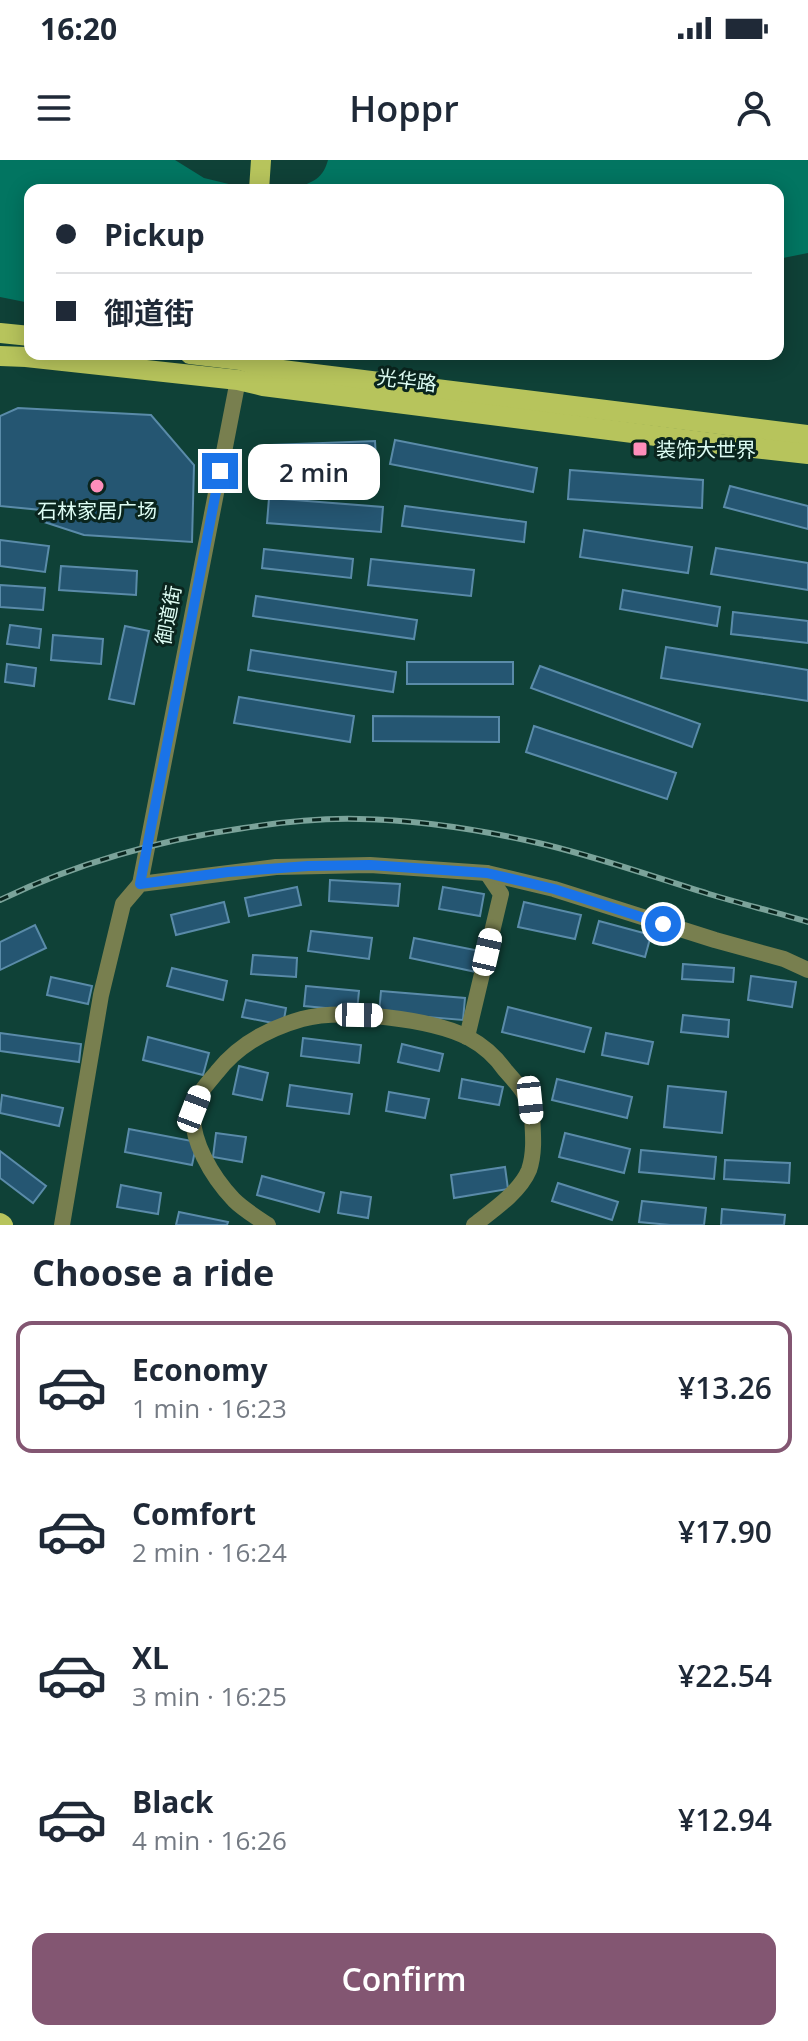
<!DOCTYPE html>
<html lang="en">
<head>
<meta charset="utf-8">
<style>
  body { margin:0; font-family:"Open Sans","Noto Sans SC",sans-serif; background:#f6f6f7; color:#1f2937; height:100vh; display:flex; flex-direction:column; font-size:30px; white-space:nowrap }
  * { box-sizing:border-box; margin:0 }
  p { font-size:26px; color:#747a83 }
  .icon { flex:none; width:44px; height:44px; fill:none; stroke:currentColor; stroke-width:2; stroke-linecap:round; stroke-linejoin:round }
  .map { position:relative; height:1065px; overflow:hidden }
  .drawer { display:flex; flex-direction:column; background:#fff; flex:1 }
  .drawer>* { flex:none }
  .hud { position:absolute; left:24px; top:24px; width:760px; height:176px; border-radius:16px; box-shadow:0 4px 20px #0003; display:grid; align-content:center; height:176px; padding:0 32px; background:#fff }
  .end { position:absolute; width:36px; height:36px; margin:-18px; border:10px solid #1a73e8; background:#fff; box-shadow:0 0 0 4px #fff }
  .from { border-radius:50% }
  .bubble { position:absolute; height:56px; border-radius:16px; background:#fff; box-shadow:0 4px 20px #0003; font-size:26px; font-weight:600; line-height:56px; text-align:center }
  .car { position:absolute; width:24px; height:48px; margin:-24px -12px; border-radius:10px; box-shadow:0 0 6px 2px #0007; background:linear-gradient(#fff 24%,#345 0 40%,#fff 0 76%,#345 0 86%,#fff 0) }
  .hud b { display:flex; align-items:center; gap:28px; height:76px; font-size:30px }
  .hud b+b { border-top:2px solid #e0e1e3 }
  .hud i { width:20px; height:20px; background:#1f2937 }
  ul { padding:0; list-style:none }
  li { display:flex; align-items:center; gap:24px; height:132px; margin:0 16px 12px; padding:0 16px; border:4px solid transparent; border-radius:16px }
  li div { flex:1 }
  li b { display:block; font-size:30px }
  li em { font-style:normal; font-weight:600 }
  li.on { border-color:#835672 }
  li>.icon { width:72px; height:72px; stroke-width:1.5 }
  h2 { padding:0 32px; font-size:36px; line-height:96px }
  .primary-button { display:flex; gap:16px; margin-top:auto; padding:16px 32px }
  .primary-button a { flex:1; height:92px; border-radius:16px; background:#835672; color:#fff; font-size:32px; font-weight:600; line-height:92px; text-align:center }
  .status { display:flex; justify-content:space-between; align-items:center; height:56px; padding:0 40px; background:#fff; direction:ltr }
  .status svg { height:22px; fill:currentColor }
  header { display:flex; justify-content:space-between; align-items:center; height:104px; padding:0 32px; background:#fff; font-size:36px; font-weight:600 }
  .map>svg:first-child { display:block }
  .water { fill:#027561 }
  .building { fill:#255672; stroke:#5a8ba9; stroke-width:2 }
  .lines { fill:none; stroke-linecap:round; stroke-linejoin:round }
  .minor { stroke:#787f4f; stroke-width:16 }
  .major { stroke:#b7c45c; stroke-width:20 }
  .rail-casing { stroke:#7ba39a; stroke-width:6 }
  .rail { stroke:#0a251e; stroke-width:3; stroke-dasharray:9; stroke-linecap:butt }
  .route { stroke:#1a73e8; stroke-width:10 }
  .poi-dot { fill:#fe8ebb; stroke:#0a251e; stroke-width:3 }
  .labels { text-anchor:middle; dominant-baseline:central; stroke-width:6; stroke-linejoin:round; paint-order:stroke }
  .street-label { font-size:20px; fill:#defdf4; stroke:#0a251e }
  .poi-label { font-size:20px; fill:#defdf4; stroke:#0a251e; text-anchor:start }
</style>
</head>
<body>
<div class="status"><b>16:20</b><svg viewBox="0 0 49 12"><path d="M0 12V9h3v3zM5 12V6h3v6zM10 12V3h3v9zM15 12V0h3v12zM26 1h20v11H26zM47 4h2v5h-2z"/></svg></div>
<header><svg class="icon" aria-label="menu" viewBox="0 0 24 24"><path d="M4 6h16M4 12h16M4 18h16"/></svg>Hoppr<svg class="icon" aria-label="person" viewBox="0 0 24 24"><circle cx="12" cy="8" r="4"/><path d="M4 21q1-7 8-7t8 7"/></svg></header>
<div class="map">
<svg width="808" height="1065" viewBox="0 0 808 1065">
  <rect width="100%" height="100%" fill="#0f4137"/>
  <g class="water">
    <polygon points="0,0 175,0 204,18 237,26 284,30 30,30 30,143 0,137"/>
    <path d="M328 0H808V93L778 99V30H291C310 22 322 22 328 0Z"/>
  </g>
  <g class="building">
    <polygon points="18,248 151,255 194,305 192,382 84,375 41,361 41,350 0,346 0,256"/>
    <polygon points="395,280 537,308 533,332 390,304"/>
    <polygon points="375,281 376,299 272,304 271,285"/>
    <polygon points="570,310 703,320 702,348 568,339"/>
    <polygon points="730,326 808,346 808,369 724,347"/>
    <polygon points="269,338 383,347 381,372 267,363"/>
    <polygon points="405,346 526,362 524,382 402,366"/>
    <polygon points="584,370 692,387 688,413 580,397"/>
    <polygon points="0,380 49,386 45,412 0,406"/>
    <polygon points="716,388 808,403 808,430 711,414"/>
    <polygon points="264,389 353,399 351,418 262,408"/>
    <polygon points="371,399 474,410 471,436 368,425"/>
    <polygon points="61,406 137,411 136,435 59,430"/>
    <polygon points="0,425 45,428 43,450 0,447"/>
    <polygon points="623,430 720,447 717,466 620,449"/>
    <polygon points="256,436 417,460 414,479 253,456"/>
    <polygon points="733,452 808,461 808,483 731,474"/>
    <polygon points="10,465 41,469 39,488 7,484"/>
    <polygon points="125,466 149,471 134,544 109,539"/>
    <polygon points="53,475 103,479 101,504 51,500"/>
    <polygon points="666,487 808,510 808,541 661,518"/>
    <polygon points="251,490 396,512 393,532 248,510"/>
    <rect x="407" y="502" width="106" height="22"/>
    <polygon points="7,504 36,508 34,526 5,522"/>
    <polygon points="540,506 700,564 692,587 531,528"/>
    <polygon points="239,537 354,556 350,582 234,563"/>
    <polygon points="373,556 499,557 499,582 373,581"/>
    <polygon points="534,566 676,613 667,639 526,592"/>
    <polygon points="330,720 400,724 398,746 329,741"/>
    <polygon points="297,727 301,745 249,756 245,738"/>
    <polygon points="443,727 484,734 480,756 439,749"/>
    <polygon points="224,742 229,762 176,775 171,755"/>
    <polygon points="524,742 581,755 575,779 518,767"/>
    <polygon points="599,761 651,775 645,797 593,783"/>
    <polygon points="35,765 46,788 0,810 0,782"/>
    <polygon points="311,771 372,778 369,799 308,791"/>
    <polygon points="414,778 480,791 476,812 410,798"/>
    <polygon points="253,795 297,798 296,817 251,814"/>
    <polygon points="683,804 734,808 733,822 682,819"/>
    <polygon points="172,808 227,821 223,840 167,826"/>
    <polygon points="751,816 796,822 792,847 748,840"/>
    <polygon points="51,817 92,826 88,844 47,835"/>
    <polygon points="306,826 359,831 357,851 304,846"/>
    <polygon points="381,831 465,838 463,860 379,853"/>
    <polygon points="246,840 286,848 283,865 242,857"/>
    <polygon points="508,847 591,868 584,892 502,872"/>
    <polygon points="683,855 729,860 728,877 681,872"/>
    <polygon points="0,873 81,884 79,902 0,891"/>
    <polygon points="606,873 653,882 648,904 602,895"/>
    <polygon points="148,877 209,893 203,915 143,900"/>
    <polygon points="303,878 361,885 359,903 301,896"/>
    <polygon points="402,884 443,894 439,911 398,902"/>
    <polygon points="239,906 268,913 262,940 233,934"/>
    <polygon points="462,919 503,927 499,945 459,938"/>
    <polygon points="557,919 632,937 627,958 552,940"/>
    <polygon points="290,925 352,934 349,954 287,946"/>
    <polygon points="668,926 726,932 722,973 664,967"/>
    <polygon points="389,932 429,939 425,958 386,951"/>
    <polygon points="2,935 63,948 59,966 0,953"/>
    <polygon points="129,969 197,982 192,1005 125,992"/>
    <polygon points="216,973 246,977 242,1002 213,997"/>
    <polygon points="565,973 630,989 624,1013 559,997"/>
    <polygon points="641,990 716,997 714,1019 639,1012"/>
    <polygon points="0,991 46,1026 33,1043 0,1018"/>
    <polygon points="725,1000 790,1003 789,1023 724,1019"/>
    <polygon points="505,1007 508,1029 454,1038 451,1015"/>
    <polygon points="262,1016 324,1033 319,1052 257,1035"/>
    <polygon points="558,1023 618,1042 612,1060 552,1041"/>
    <polygon points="121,1025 161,1033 158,1054 117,1047"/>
    <polygon points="341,1032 371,1037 368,1058 338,1053"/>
    <polygon points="642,1041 706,1048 704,1065 670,1065 639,1062"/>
    <polygon points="722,1049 785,1055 784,1065 721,1065"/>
    <polygon points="179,1052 228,1062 227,1065 176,1065"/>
  </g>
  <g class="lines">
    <g class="minor">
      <polyline points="140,724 238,220"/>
      <polyline points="467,877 501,734 487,713"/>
      <polyline points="62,1065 101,835 123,744 140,724 276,707 370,705 487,713 554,729 715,780 784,799 808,810"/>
      <path d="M268 1065C256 1057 243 1049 234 1040 213 1018 188 978 194 948 197 934 208 923 217 912 238 885 270 868 302 859 341 848 433 859 469 878 484 886 495 896 505 910 518 925 529 935 532 956 533 973 535 993 529 1010 520 1032 492 1051 474 1065"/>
    </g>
    <g class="major">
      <polyline points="259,30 261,0"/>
      <polyline points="0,173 30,176"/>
      <polyline points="190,194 240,200 266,208 808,275"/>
      <polyline points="0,196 26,197 238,220 263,226 727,285 808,294"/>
      <polyline points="0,1063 3,1065"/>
    </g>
    <g class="rail-casing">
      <path id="rail" d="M0 740C77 703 159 680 244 668 282 662 321 658 359 659 418 660 476 669 534 682 593 695 650 716 709 734 742 744 775 752 808 762"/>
    </g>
    <use href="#rail" class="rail"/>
  </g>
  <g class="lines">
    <polyline class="route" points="220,311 140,724 228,712 308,706 370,705 487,713 554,729 663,764"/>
  </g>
  <g class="poi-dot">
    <rect x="632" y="281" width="16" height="16" rx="4"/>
    <circle cx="97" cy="326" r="8"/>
  </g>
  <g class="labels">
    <g class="street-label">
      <text transform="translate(407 220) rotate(7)">光华路</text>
      <text transform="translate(168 455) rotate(-79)">御道街</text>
    </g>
    <g class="poi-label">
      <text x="656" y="289">装饰大世界</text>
      <text x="97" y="350" text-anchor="middle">石林家居广场</text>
    </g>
  </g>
</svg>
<i class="end from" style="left:663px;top:764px"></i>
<i class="end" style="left:220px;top:311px"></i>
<div class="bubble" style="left:248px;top:284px;width:132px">2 min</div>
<i class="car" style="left:487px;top:792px;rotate:13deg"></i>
<i class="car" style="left:359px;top:855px;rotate:91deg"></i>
<i class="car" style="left:530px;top:940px;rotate:174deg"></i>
<i class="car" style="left:194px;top:949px;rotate:21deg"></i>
<div class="hud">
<b><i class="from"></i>Pickup</b>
<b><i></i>御道街</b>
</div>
</div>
<section class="drawer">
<h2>Choose a ride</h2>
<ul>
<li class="on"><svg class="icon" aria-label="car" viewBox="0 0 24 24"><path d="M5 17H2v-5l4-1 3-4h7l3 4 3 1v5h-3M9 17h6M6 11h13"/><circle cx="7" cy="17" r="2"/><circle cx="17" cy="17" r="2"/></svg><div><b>Economy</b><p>1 min · 16:23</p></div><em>¥13.26</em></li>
<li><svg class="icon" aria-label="car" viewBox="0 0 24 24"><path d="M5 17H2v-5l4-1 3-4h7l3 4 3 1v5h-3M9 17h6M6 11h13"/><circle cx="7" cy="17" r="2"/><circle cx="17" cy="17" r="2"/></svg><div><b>Comfort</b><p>2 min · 16:24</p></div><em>¥17.90</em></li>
<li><svg class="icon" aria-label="car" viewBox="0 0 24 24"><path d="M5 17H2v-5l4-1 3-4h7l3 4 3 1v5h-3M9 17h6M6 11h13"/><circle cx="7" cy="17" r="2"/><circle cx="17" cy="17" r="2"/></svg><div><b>XL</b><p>3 min · 16:25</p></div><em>¥22.54</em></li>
<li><svg class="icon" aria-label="car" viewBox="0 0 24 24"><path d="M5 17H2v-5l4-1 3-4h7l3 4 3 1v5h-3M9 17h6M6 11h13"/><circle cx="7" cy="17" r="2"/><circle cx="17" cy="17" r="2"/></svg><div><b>Black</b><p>4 min · 16:26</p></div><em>¥12.94</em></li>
</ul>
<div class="primary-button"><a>Confirm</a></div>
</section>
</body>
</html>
